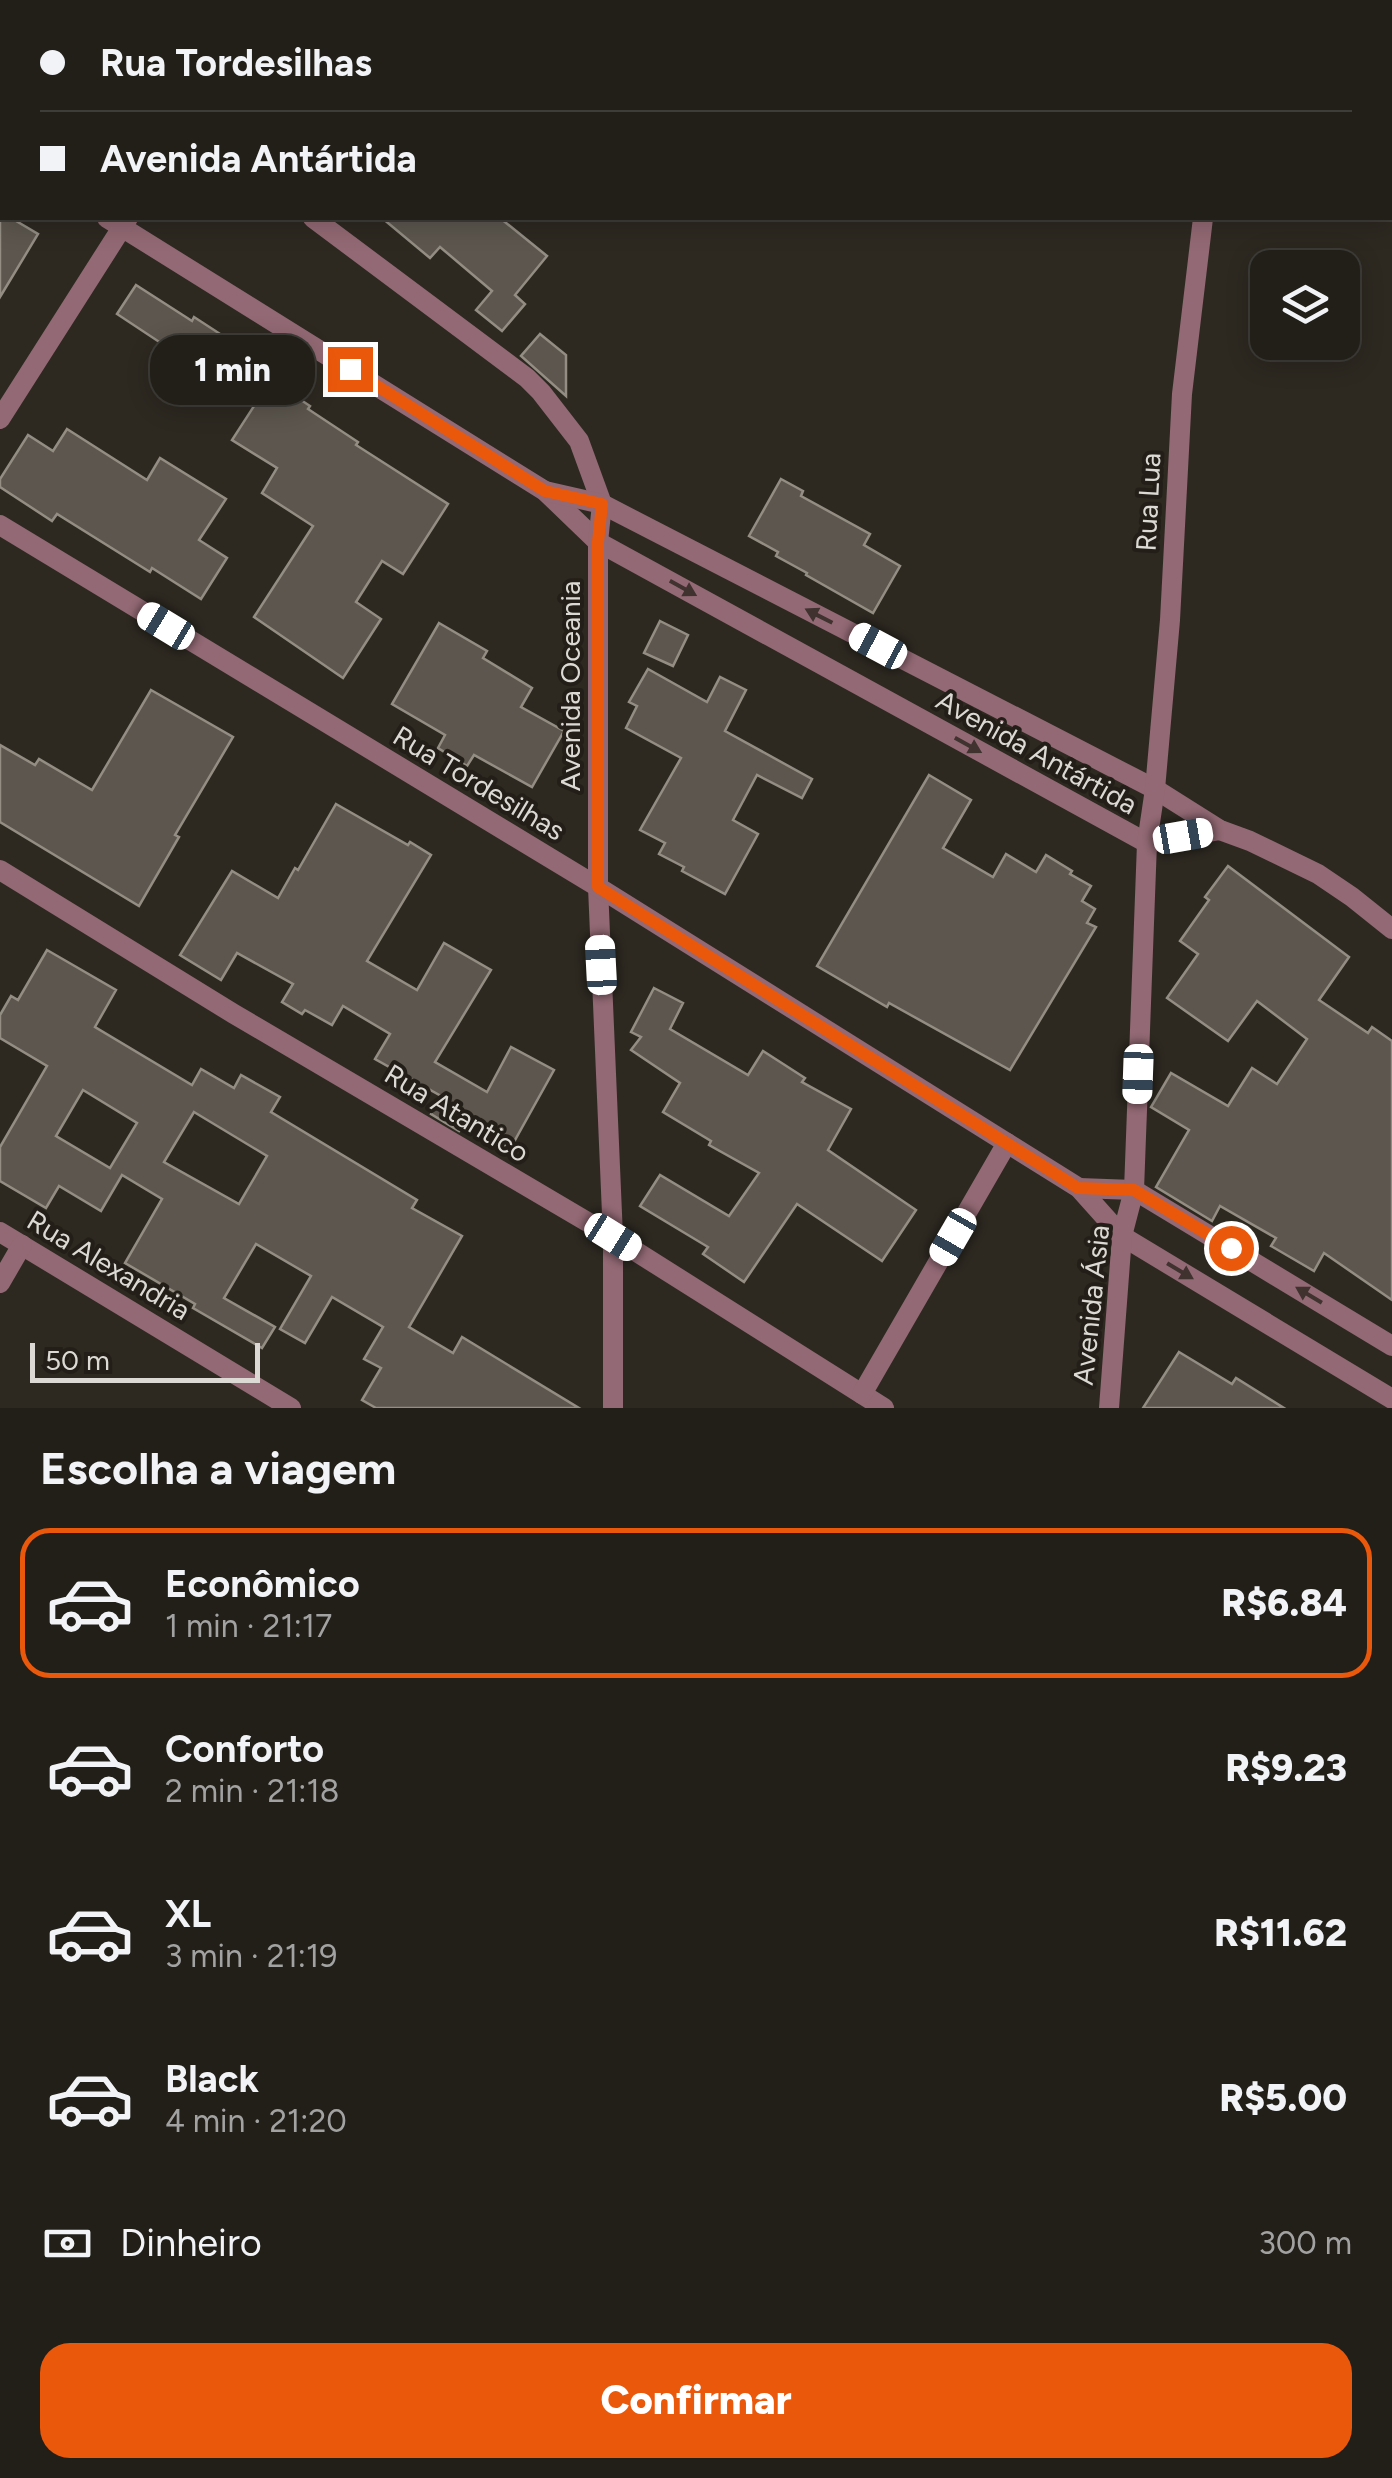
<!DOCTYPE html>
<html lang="pt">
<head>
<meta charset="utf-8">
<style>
  body { margin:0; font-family:Figtree,sans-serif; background:#2a2722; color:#f1f3f6; height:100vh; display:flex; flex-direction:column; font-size:38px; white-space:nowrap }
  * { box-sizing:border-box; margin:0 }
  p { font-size:32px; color:#a2a2a2 }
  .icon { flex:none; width:55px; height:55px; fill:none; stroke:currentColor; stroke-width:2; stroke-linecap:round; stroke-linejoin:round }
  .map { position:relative; height:1408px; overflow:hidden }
  .panel { display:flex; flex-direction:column; background:#221f19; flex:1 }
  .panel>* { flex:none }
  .top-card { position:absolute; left:0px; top:0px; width:1392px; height:220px; box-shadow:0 5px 25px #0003,0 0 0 2px #3f3d38; display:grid; align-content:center; height:220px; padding:0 40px; background:#221f19 }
  .tools { position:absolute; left:1250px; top:250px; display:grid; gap:20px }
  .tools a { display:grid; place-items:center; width:110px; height:110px; border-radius:20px; background:#221f19; box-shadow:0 5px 25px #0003,0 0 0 2px #3f3d38; font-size:50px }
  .scale { position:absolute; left:30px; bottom:25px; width:230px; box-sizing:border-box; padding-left:10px; border:5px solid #dcd9d4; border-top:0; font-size:28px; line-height:35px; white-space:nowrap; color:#dcd9d4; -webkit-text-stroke:8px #231f18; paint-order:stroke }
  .end { position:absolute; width:45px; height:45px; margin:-22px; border:12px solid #ea580c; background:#fff; box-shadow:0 0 0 5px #fff }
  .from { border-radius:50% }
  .bubble { position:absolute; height:70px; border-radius:30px; background:#221f19; box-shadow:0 5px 25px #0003,0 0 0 2px #3f3d38; font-size:32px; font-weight:800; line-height:70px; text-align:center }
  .car { position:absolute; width:30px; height:60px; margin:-30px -15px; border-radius:12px; box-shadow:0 0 8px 2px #0007; background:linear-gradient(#fff 24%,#345 0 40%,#fff 0 76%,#345 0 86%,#fff 0) }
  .top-card b { display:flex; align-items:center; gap:35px; height:95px; font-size:38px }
  .top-card b+b { border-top:2px solid #3f3d38 }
  .top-card i { width:25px; height:25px; background:#f1f3f6 }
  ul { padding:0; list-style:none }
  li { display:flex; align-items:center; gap:30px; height:150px; margin:0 20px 15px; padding:0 20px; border:5px solid transparent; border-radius:30px }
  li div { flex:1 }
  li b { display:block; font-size:38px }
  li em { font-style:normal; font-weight:800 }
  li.on { border-color:#ea580c }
  li>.icon { width:90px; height:90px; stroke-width:1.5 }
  h2 { padding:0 40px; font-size:45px; line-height:120px }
  .pay { display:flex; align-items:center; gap:25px; height:110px; padding:0 40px; font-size:38px }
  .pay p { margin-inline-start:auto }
  .cta { display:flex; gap:20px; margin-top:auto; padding:20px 40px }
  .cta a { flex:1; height:115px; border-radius:30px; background:#ea580c; color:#fff; font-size:40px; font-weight:800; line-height:115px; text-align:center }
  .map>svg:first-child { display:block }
  .building { fill:#5c564e; stroke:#938d84; stroke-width:2.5; fill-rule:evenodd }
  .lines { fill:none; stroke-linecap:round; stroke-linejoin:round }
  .minor { stroke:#926974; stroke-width:20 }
  .oneway { fill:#3f322f }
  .route { stroke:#ea580c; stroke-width:12 }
  .labels { text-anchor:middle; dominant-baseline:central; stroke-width:8; stroke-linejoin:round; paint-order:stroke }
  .street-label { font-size:28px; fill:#dcd9d4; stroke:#231f18 }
</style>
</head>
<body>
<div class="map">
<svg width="1392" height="1408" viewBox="0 0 1392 1408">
  <rect width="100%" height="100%" fill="#2d2921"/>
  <g class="building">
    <polygon points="0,211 2,212 2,218 11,218 38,234 0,297"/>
    <polygon points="382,218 500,218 547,256 515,295 525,304 502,331 476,310 492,291 440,247 430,258"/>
    <polygon points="136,285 192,321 194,317 231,341 208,377 171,354 173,351 117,314"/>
    <polygon points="540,334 566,355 566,396 521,356"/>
    <polygon points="271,380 310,406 308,409 358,442 356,445 448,504 403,574 382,561 356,602 381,619 343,678 254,617 313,526 262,493 277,468 232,440"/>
    <polygon points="67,429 147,480 160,458 226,499 199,540 227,558 201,599 152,568 150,572 57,514 52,521 0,487 0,479 28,435 53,451"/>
    <polygon points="781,479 803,491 801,496 870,534 864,545 900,566 873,613 806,575 807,573 776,556 778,552 749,536"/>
    <polygon points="660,621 688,635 673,666 644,653"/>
    <polygon points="439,623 487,651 483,658 532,688 521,707 564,731 532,787 474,755 467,766 438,748 445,735 392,704"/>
    <polygon points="648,669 707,702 720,677 746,690 725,731 812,779 802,798 757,775 733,820 758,834 725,894 682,871 684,867 659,854 665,843 640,830 681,758 626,728 637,706 629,702"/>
    <polygon points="151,690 233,737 175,835 179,837 139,906 0,822 0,745 35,765 39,759 92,790"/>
    <polygon points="929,775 971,800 943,848 993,877 1006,854 1036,872 1046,855 1072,871 1070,874 1091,886 1082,901 1095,909 1087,923 1096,927 1010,1070 889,1003 887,1007 817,966"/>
    <polygon points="336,804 408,845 410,842 431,855 367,961 417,990 444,943 491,970 435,1062 487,1092 511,1047 554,1070 510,1149 463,1124 459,1131 431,1114 441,1096 375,1059 390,1034 343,1006 332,1025 305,1010 302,1014 282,1002 293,984 237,953 221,980 180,955 232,871 278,898 295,868 298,870"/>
    <polygon points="1228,866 1349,957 1319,1000 1368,1033 1372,1027 1392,1041 1392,1300 1324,1253 1314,1271 1271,1246 1276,1238 1220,1206 1212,1221 1156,1187 1189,1130 1151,1107 1171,1073 1228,1106 1252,1068 1277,1084 1307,1039 1257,1001 1228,1041 1167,998 1198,954 1180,941 1209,900 1205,897"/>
    <path d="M47 950 116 990 95 1027 192 1085 201 1069 234 1088 241 1075 280 1097 271 1112 417 1200 412 1208 462 1236 409 1327 453 1353 462 1337 579 1408H376L362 1400 381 1368 364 1359 383 1327 332 1297 305 1343 280 1329 311 1276 256 1244 224 1298 275 1327 262 1348 193 1308 195 1304 125 1263 162 1199 122 1175 101 1211 59 1186 46 1208 0 1181V1147L47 1066 0 1038V1015L11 996 18 1000ZM83 1090 137 1123 110 1168 56 1136ZM194 1112 267 1156 239 1204 164 1162Z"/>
    <polygon points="654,988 683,1003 670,1029 748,1075 763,1051 805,1078 802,1082 851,1109 828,1150 916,1210 882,1261 797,1204 744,1282 703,1254 708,1247 640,1206 660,1175 729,1216 759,1173 709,1145 711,1141 663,1112 680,1083 631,1050 641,1037 631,1032"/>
    <polygon points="1179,1352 1232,1384 1236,1378 1284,1408 1143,1408"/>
  </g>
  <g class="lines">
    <g class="minor">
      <polyline points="24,0 27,2"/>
      <polyline points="1249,2 1250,0"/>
      <polyline points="0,149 2,150"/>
      <polyline points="107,218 545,491 598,542 1147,843 1220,830"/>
      <polyline points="313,218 527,378 541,392 579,441 602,504 598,542 598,887 613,1237 613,1408"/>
      <polyline points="0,419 128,218"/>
      <polyline points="545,491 602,504 1155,789 1220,830 1250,841 1318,874 1352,897 1392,929"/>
      <polyline points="0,525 598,887 1007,1143 1079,1188 1122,1236 1392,1399"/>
      <polyline points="0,870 234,1014 613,1237 884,1408"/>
      <polyline points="1079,1188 1134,1190 1392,1346"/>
      <polyline points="0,1232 291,1408"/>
      <polyline points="0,1283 22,1245"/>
      <polyline points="862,1394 1007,1143"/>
      <polyline points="1109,1408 1122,1236 1134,1190 1147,843 1155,789 1170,620 1182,394 1203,218"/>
    </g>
  </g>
  <defs><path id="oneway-solid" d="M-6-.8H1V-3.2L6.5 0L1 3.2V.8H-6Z" transform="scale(2.5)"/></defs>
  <g class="oneway">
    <use href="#oneway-solid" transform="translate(683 588) rotate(29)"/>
    <use href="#oneway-solid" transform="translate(819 616) rotate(-153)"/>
    <use href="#oneway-solid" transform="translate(968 745) rotate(29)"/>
    <use href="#oneway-solid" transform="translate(1180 1271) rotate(31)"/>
    <use href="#oneway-solid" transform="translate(1309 1295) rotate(-149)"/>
  </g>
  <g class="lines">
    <polyline class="route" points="350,369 545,491 602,504 598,542 598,887 1078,1188 1134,1190 1231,1248"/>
  </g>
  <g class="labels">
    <g class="street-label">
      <text transform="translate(1148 502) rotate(-87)">Rua Lua</text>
      <text transform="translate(570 686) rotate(-90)">Avenida Oceania</text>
      <text transform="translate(1037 752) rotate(29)">Avenida Antártida</text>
      <text transform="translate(479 783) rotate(31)">Rua Tordesilhas</text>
      <text transform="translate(457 1113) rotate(31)">Rua Atantico</text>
      <text transform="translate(109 1265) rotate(31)">Rua Alexandria</text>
      <text transform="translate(1091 1305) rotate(-84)">Avenida Ásia</text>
    </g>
  </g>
</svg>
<div class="tools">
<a><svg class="icon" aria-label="layers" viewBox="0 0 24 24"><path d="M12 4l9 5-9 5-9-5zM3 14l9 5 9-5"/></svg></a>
</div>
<div class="scale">50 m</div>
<i class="end from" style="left:1231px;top:1248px"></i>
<i class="end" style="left:350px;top:369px"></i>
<div class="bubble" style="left:150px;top:335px;width:165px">1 min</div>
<i class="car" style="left:166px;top:626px;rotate:301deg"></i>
<i class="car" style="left:878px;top:646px;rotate:298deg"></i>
<i class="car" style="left:1183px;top:836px;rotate:80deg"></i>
<i class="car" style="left:601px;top:965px;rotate:357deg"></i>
<i class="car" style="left:1138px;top:1074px;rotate:182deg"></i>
<i class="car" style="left:613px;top:1237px;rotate:122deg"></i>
<i class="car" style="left:953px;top:1237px;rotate:210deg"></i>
<div class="top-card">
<b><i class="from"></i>Rua Tordesilhas</b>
<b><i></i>Avenida Antártida</b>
</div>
</div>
<section class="panel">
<h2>Escolha a viagem</h2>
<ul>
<li class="on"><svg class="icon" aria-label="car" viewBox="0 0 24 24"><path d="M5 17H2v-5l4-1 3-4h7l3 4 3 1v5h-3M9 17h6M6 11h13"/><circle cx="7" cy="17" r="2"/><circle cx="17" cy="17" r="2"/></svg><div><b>Econômico</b><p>1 min · 21:17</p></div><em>R$6.84</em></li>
<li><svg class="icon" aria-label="car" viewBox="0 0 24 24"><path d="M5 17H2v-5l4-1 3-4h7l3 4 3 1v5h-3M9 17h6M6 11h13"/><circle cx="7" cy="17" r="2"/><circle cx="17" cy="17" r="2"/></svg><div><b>Conforto</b><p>2 min · 21:18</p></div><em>R$9.23</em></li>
<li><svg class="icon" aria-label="car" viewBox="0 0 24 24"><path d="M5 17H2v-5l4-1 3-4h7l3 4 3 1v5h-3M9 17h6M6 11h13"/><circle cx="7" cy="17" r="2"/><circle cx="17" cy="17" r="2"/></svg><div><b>XL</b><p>3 min · 21:19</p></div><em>R$11.62</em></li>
<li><svg class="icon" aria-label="car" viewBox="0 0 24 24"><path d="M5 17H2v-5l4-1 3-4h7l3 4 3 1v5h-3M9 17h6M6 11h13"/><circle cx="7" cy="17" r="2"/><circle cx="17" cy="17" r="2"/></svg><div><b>Black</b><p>4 min · 21:20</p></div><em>R$5.00</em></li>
</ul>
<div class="pay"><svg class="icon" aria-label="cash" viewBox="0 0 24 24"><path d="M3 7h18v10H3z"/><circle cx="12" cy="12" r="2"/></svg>Dinheiro<p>300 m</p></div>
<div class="cta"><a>Confirmar</a></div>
</section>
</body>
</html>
